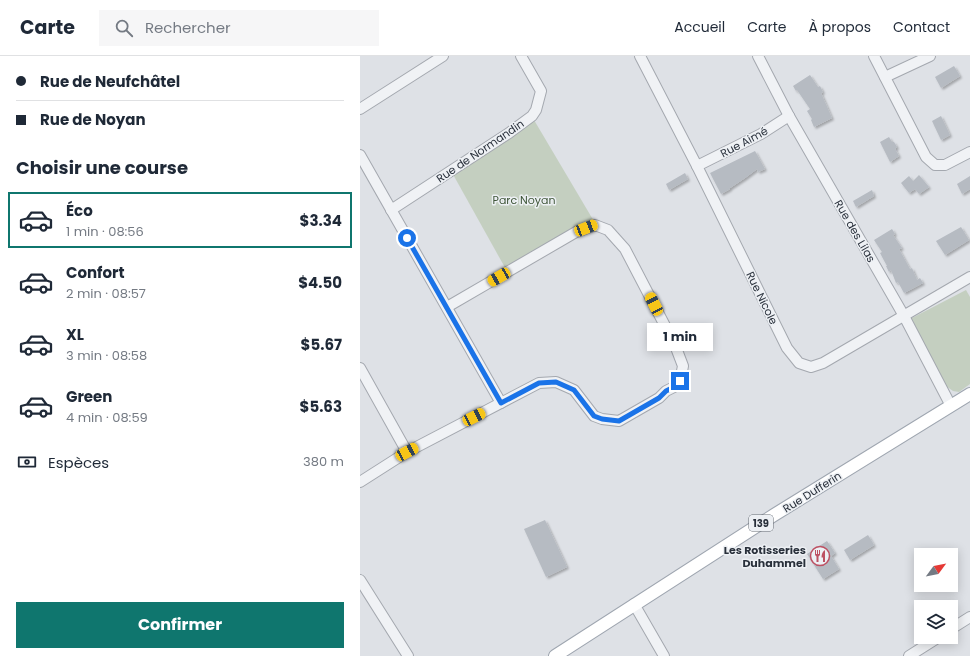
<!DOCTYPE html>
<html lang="fr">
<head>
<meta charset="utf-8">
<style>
  body { margin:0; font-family:Poppins,sans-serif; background:#f6f6f7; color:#1f2937; height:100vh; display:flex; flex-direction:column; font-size:15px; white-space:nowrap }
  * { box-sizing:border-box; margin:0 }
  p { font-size:13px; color:#747a83 }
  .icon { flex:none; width:22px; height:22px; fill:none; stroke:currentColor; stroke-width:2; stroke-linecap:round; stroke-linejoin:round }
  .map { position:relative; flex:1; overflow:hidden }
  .panel { display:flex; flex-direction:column; background:#fff; width:360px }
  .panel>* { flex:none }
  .top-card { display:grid; align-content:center; height:88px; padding:0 16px; background:#fff }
  .needle { width:26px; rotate:58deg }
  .tools { position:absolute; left:554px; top:492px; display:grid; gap:8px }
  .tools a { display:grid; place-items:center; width:44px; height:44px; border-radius:0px; background:#fff; box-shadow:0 2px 10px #0003; font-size:20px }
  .end { position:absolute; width:18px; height:18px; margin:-9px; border:5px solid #1a73e8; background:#fff; box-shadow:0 0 0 2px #fff }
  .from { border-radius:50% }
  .bubble { position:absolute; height:28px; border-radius:0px; background:#fff; box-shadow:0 2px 10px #0003; font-size:13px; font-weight:700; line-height:28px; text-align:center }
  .car { position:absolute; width:12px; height:24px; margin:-12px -6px; border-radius:5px; box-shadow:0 0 3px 1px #0007; background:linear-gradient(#f5c518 24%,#345 0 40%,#f5c518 0 76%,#345 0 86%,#f5c518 0) }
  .top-card b { display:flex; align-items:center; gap:14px; height:38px; font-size:15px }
  .top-card b+b { border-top:1px solid #e0e1e3 }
  .top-card i { width:10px; height:10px; background:#1f2937 }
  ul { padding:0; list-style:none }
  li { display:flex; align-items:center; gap:12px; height:56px; margin:0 8px 6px; padding:0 8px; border:2px solid transparent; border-radius:0px }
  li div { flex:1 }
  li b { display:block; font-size:15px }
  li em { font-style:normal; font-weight:700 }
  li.current { border-color:#0f766e }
  li>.icon { width:36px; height:36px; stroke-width:1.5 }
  h2 { padding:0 16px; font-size:18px; line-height:48px }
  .pay { display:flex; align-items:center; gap:10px; height:44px; padding:0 16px; font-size:15px }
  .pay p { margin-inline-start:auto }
  .primary-button { display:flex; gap:8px; margin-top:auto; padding:8px 16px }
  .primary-button a { flex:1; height:46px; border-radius:0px; background:#0f766e; color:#fff; font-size:16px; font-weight:700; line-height:46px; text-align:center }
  header { display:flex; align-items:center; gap:24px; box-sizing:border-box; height:56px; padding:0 20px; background:#fff; border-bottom:1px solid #e0e1e3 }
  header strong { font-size:19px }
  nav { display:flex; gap:22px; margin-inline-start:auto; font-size:14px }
  .search { width:280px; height:36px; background:#f6f6f7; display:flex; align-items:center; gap:10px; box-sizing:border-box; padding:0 14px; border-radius:0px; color:#747a83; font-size:15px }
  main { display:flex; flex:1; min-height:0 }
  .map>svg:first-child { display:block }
  .green { fill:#c4cfc0 }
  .building { fill:#b6bbc2; filter:url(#shadow) }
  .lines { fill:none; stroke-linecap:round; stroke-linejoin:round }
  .minor-casing { stroke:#a4a8af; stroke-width:12 }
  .major-casing { stroke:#9fa6b0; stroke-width:14 }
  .minor { stroke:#f0f2f5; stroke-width:10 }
  .major { stroke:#fff; stroke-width:12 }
  .route { stroke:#1a73e8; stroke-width:5 }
  .labels { text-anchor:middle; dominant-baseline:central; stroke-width:3; stroke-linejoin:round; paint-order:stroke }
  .shield { fill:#edf0f4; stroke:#646a72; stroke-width:1 }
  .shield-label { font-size:10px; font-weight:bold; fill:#29303b }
  .street-label { font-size:11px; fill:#29303b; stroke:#edf0f4 }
  .park-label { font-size:11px; fill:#3e5538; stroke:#edf0f4 }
  .poi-label { font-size:11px; font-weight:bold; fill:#29303b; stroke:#edf0f4; text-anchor:end }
</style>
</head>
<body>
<header>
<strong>Carte</strong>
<div class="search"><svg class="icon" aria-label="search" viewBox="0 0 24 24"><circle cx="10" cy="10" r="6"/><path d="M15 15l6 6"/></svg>Rechercher</div>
<nav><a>Accueil</a><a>Carte</a><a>À propos</a><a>Contact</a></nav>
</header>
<main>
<section class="panel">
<div class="top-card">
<b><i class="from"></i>Rue de Neufchâtel</b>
<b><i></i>Rue de Noyan</b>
</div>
<h2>Choisir une course</h2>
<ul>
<li class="current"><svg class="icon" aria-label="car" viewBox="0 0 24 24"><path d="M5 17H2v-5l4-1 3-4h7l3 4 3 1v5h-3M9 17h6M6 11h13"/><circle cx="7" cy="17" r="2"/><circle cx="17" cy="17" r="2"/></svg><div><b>Éco</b><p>1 min · 08:56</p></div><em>$3.34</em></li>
<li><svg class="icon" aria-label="car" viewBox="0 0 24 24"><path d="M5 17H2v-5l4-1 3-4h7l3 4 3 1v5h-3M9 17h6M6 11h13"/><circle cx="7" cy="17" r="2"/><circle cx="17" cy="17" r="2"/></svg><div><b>Confort</b><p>2 min · 08:57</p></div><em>$4.50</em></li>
<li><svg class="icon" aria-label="car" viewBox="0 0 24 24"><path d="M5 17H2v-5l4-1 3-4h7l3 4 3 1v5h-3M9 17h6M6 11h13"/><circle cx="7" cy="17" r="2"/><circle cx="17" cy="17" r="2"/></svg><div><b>XL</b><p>3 min · 08:58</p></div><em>$5.67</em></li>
<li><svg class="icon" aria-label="car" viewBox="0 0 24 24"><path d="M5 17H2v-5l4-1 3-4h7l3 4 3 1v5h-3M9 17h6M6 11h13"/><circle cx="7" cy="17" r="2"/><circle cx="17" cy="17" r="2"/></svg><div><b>Green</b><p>4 min · 08:59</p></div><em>$5.63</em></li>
</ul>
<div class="pay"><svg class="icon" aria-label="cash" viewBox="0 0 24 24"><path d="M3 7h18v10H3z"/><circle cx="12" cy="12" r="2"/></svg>Espèces<p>380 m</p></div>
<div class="primary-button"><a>Confirmer</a></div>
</section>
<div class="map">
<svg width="610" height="600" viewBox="0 0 610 600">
  <defs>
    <filter id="shadow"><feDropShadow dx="2" dy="2" stdDeviation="1" flood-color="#0004"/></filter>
  </defs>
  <rect width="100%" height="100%" fill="#dee1e6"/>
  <g class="green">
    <polygon points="174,64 235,167 148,217 90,113"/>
    <polygon points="606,234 610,241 610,328 599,336 593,335 586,330 550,263"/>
  </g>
  <g class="building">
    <polygon points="594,10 600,20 581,32 575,21"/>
    <polygon points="450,19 458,31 460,30 463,36 461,37 472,62 454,71 451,64 452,63 447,55 450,53 437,34 436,35 433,30"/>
    <polygon points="581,60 590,79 581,84 572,65"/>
    <polygon points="529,81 532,86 534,86 537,91 535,93 539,100 530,106 520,86"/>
    <polygon points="395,95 405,113 398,116 397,113 385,122 370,132 370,133 361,138 350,117"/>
    <polygon points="325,117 328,123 309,134 306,128"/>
    <polygon points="559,119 569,131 559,138 555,133 549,137 541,127 549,120 553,125"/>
    <polygon points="610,120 610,133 602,138 597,128"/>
    <polygon points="512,134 514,140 496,151 493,145"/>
    <polygon points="601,171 609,184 585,199 576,185"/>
    <polygon points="532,173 535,178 533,179 542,192 539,193 550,213 552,212 557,224 560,222 563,227 544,237 538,226 536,227 531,214 529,216 526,210 527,210 520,197 522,196 514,184"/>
    <polygon points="185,464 207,511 186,521 164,473"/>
    <polygon points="508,479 514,489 490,504 484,494"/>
    <polygon points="467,485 475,497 471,500 479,513 463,523 447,498"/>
  </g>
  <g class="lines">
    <g class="minor-casing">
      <g id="minor">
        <polyline points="280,0 337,110 427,292 439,307 451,311 463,307 610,221"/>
        <polyline points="398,0 429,60 544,260 591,350"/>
        <polyline points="514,0 566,101 575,109 585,109 610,96"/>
        <polyline points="525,21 570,0"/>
        <polyline points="0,53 83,0"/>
        <polyline points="0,99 141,347"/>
        <polyline points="337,110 401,78 429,60"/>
        <polyline points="31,154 149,77 172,60 176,54 181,35 161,0"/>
        <polyline points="0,312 47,396"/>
        <polyline points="0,426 47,396 179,327 196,326 214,334 234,360 242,363 259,365 299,342 306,335 314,331 320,325 323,310 315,289 265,193 248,174 235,169 216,176 87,251"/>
        <polyline points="0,524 48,600"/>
        <polyline points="274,548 304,600"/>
        <polyline points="591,573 610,561"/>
        <polyline points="549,600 579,581"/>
      </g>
    </g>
    <g class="major-casing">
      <polyline id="major" points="195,600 414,459 610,338"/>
    </g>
    <use href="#minor" class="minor"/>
    <use href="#major" class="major"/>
  </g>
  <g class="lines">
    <polyline class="route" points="47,182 141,347 179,327 196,326 214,334 234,360 242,363 259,365 299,342 306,335 314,331 320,325"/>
  </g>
  <defs>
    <g id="restaurant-ring" transform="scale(1)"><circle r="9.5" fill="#edf0f4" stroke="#bd5163" stroke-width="1.5"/><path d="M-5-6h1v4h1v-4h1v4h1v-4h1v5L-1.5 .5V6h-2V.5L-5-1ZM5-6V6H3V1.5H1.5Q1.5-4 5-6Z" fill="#bd5163"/></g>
  </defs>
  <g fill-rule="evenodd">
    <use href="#restaurant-ring" x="460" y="500"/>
  </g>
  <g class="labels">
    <rect class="shield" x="389" y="459" width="24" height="16" rx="3"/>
    <g class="shield-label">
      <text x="401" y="467">139</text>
    </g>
    <g class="street-label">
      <text transform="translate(384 86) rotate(-28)">Rue Aimé</text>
      <text transform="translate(120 95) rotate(-34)">Rue de Normandin</text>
      <text transform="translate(495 175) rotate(60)">Rue des Lilas</text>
      <text transform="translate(402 242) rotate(64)">Rue Nicole</text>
      <text transform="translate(452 436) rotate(-32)">Rue Dufferin</text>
    </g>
    <g class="park-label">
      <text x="164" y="144">Parc Noyan</text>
    </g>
    <g class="poi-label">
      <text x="446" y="494">Les Rotisseries<tspan x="446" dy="13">Duhammel</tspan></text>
    </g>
  </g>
</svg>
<div class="tools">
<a><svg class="needle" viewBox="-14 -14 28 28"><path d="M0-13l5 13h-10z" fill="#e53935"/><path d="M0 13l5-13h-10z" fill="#747a83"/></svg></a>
<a><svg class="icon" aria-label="layers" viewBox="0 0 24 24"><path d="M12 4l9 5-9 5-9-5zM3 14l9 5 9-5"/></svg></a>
</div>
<i class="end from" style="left:47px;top:182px"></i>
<i class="end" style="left:320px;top:325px"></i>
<div class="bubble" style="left:287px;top:267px;width:66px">1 min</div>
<i class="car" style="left:226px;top:172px;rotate:69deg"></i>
<i class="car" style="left:139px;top:221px;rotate:240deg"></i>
<i class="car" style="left:294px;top:248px;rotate:333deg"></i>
<i class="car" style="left:114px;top:361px;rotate:63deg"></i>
<i class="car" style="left:47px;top:396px;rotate:62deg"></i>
</div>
</main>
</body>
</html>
